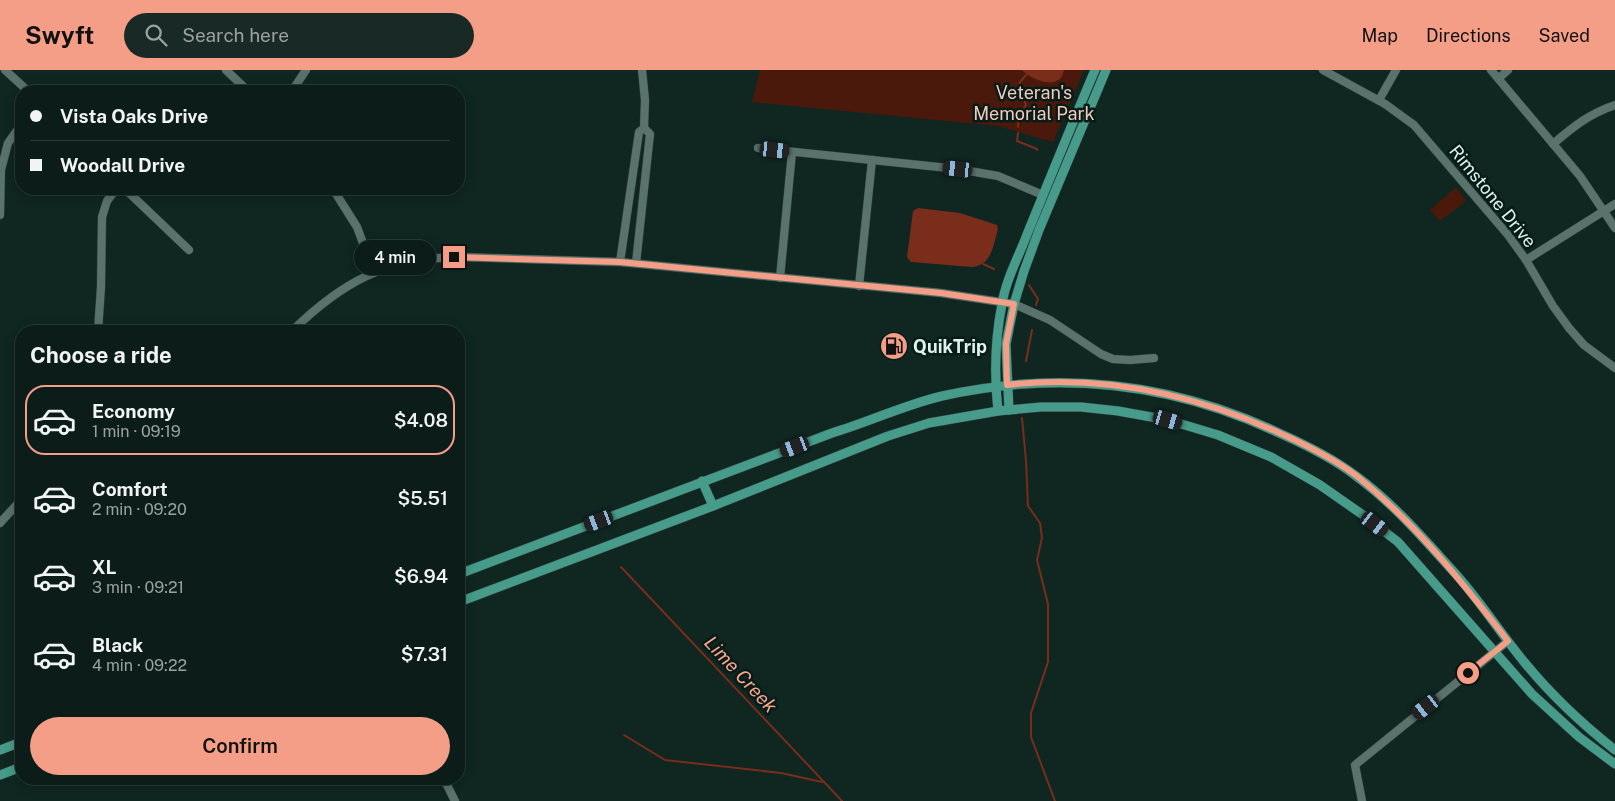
<!DOCTYPE html>
<html lang="en">
<head>
<meta charset="utf-8">
<style>
  body { margin:0; font-family:"Public Sans",sans-serif; background:#192926; color:#f1f3f6; height:100vh; display:flex; flex-direction:column; font-size:19px; white-space:nowrap }
  * { box-sizing:border-box; margin:0 }
  p { font-size:16px; color:#9aa1a2 }
  .icon { flex:none; width:28px; height:28px; fill:none; stroke:currentColor; stroke-width:2; stroke-linecap:round; stroke-linejoin:round }
  .map { position:relative; flex:1; overflow:hidden }
  .drawer { position:absolute; left:15px; top:255px; width:450px; height:460px; display:flex; flex-direction:column; background:#0b1c19; border-radius:20px; box-shadow:0 2px 12px #0003,0 0 0 1px #2b3a38 }
  .drawer>* { flex:none }
  .top-card { position:absolute; left:15px; top:15px; width:450px; height:110px; border-radius:20px; box-shadow:0 2px 12px #0003,0 0 0 1px #2b3a38; display:grid; align-content:center; height:110px; padding:0 15px; background:#0b1c19 }
  .end { position:absolute; width:22px; height:22px; margin:-11px; border:6px solid #f49e87; background:#111; box-shadow:0 0 0 2px #111 }
  .from { border-radius:50% }
  .bubble { position:absolute; height:35px; border-radius:18px; background:#0b1c19; box-shadow:0 2px 12px #0003,0 0 0 1px #2b3a38; font-size:16px; font-weight:600; line-height:35px; text-align:center }
  .car { position:absolute; width:15px; height:30px; margin:-15px -8px; border-radius:6px; box-shadow:0 0 4px 1px #0007; background:linear-gradient(#222 24%,#8ab4d8 0 40%,#222 0 76%,#8ab4d8 0 86%,#222 0) }
  .top-card b { display:flex; align-items:center; gap:18px; height:48px; font-size:19px }
  .top-card b+b { border-top:1px solid #2b3a38 }
  .top-card i { width:12px; height:12px; background:#f1f3f6 }
  ul { padding:0; list-style:none }
  li { display:flex; align-items:center; gap:15px; height:70px; margin:0 10px 8px; padding:0 5px; border:2px solid transparent; border-radius:20px }
  li div { flex:1 }
  li b { display:block; font-size:19px }
  li em { font-style:normal; font-weight:600 }
  li.on { border-color:#f49e87 }
  li>.icon { width:45px; height:45px; stroke-width:1.5 }
  h2 { padding:0 15px; font-size:22px; line-height:60px }
  .cta { display:flex; gap:10px; margin-top:auto; padding:10px 15px }
  .cta a { flex:1; height:58px; border-radius:30px; background:#f49e87; color:#111; font-size:20px; font-weight:600; line-height:58px; text-align:center }
  header { display:flex; align-items:center; gap:30px; box-sizing:border-box; height:70px; padding:0 25px; background:#f49e87; color:#111 }
  header strong { font-size:24px }
  nav { display:flex; gap:28px; margin-inline-start:auto; font-size:18px }
  .search { width:350px; height:45px; background:#192926; display:flex; align-items:center; gap:12px; box-sizing:border-box; padding:0 18px; border-radius:28px; color:#9aa1a2; font-size:19px }
  .map>svg:first-child { display:block }
  .green { fill:#4b190c }
  .water { fill:#792d1a }
  .lines { fill:none; stroke-linecap:round; stroke-linejoin:round }
  .stream { stroke:#792d1a; stroke-width:2 }
  .minor-casing { stroke:#32413d; stroke-width:9 }
  .major-casing { stroke:#32413d; stroke-width:10 }
  .minor { stroke:#5a726c; stroke-width:8 }
  .major { stroke:#469b8a; stroke-width:9 }
  .route { stroke:#f49e87; stroke-width:6 }
  .labels { text-anchor:middle; dominant-baseline:central; stroke-width:5; stroke-linejoin:round; paint-order:stroke }
  .park-label { font-size:18px; fill:#f6c7bb; stroke:#061c18 }
  .street-label { font-size:18px; fill:#e3f1ed; stroke:#061c18 }
  .poi-label { font-size:18px; font-weight:bold; fill:#e3f1ed; stroke:#061c18; text-anchor:start }
  .water-label { font-size:19px; font-style:italic; fill:#fea48c; stroke:#061c18 }
</style>
</head>
<body>
<header>
<strong>Swyft</strong>
<div class="search"><svg class="icon" aria-label="search" viewBox="0 0 24 24"><circle cx="10" cy="10" r="6"/><path d="M15 15l6 6"/></svg>Search here</div>
<nav><a>Map</a><a>Directions</a><a>Saved</a></nav>
</header>
<div class="map">
<svg width="1615" height="731" viewBox="0 0 1615 731">
  <rect width="100%" height="100%" fill="#0f2621"/>
  <g class="green">
    <polygon points="760,0 1084,0 1053,72 998,56 752,32"/>
    <polygon points="1456,117 1466,131 1440,151 1430,140"/>
  </g>
  <g class="water">
    <path d="M1022 0H1064C1063 4 1062 8 1058 10 1049 17 1028 7 1022 0Z"/>
    <path d="M918 138 960 143 997 155 998 159C993 176 992 195 972 197L911 192 907 187 913 141Z"/>
  </g>
  <g class="lines">
    <g class="stream">
      <path d="M1018 57C1017 49 1024 41 1026 34L1017 20 1020 12 1026 5"/>
      <polyline points="1018,63 1017,71 1037,79 1037,80"/>
      <polyline points="983,194 994,199"/>
      <polyline points="1029,215 1038,229 1036,235"/>
      <polyline points="1026,291 1032,260"/>
      <polyline points="1022,348 1026,391 1028,436 1040,453 1042,468 1037,490 1048,534 1048,592 1031,643 1031,667 1055,731"/>
      <polyline points="621,497 842,731"/>
      <polyline points="624,665 665,690 781,703 822,712"/>
    </g>
    <g class="minor-casing">
      <g id="minor">
        <polyline points="5,0 28,21"/>
        <polyline points="226,0 248,21"/>
        <polyline points="1323,0 1385,34 1414,55 1508,165 1526,190 1553,236 1569,258 1584,275 1615,298"/>
        <polyline points="1491,0 1580,106 1615,158"/>
        <polyline points="1499,8 1508,0"/>
        <polyline points="292,21 306,0"/>
        <polyline points="1379,30 1396,0"/>
        <path d="M1553 74C1574 56 1589 44 1615 35"/>
        <polyline points="758,78 958,99 998,106 1043,125"/>
        <polyline points="125,119 189,180"/>
        <polyline points="333,119 357,157 374,203"/>
        <polyline points="0,145 1,100 8,73 21,55"/>
        <polyline points="1526,190 1615,134"/>
        <polyline points="620,192 639,62 644,58 645,30 642,0"/>
        <polyline points="636,193 650,64 644,58"/>
        <polyline points="780,208 792,82"/>
        <polyline points="859,216 872,90"/>
        <polyline points="98,261 101,217 102,147 107,131 116,119"/>
        <path d="M292 261C343 211 387 188 459 187L620 192 941 223 1014 234 1050 250 1101 284 1113 289 1130 290 1154 288"/>
        <polyline points="0,453 21,430"/>
        <polyline points="444,709 455,731"/>
        <polyline points="1362,731 1355,695 1508,571"/>
      </g>
    </g>
    <g class="major-casing">
      <g id="major">
        <polyline points="1009,340 1006,274 1014,234 1024,201 1039,160 1106,0"/>
        <path d="M998 341C994 305 995 269 1002 234 1006 209 1019 186 1028 162 1050 108 1072 54 1095 0"/>
        <polyline points="702,411 713,436"/>
        <path d="M459 504 832 363C869 352 904 335 942 326 1059 300 1171 312 1279 363 1306 375 1333 388 1356 406 1393 433 1423 468 1453 501 1479 529 1500 563 1525 593 1552 626 1582 654 1615 680"/>
        <polyline points="459,532 713,436 888,366 929,353 998,341 1041,337 1081,337 1118,341 1168,350 1218,365 1271,387 1320,415 1363,445 1398,472 1532,624 1579,667 1615,694"/>
        <polyline points="0,680 21,672"/>
        <polyline points="0,705 21,697"/>
      </g>
    </g>
    <use href="#minor" class="minor"/>
    <use href="#major" class="major"/>
  </g>
  <g class="lines">
    <path class="route" d="M454 187 620 192 941 223 1014 234 1006 274 1007 315C1104 304 1198 325 1286 366 1310 377 1336 390 1358 407 1416 454 1462 512 1508 571L1468 603"/>
  </g>
  <defs>
    <g id="fuel-disc" transform="scale(1.4375)"><circle r="9.5" fill="#f49e87" stroke="#061c18"/><path d="M-5.5-6h7V0h2V4h1.3V-2.5L3-4.5l.8-.8L6-3V5H2.5V1h-1V6h-7ZM-4.2-4.7v3.2H.2V-4.7Z" fill="#111"/></g>
  </defs>
  <g fill-rule="evenodd">
    <use href="#fuel-disc" x="894" y="276"/>
  </g>
  <g class="labels">
    <g class="park-label">
      <text x="1034" y="22">Veteran's<tspan x="1034" dy="21">Memorial Park</tspan></text>
    </g>
    <g class="street-label">
      <text transform="translate(1493 126) rotate(51)">Rimstone Drive</text>
    </g>
    <g class="poi-label">
      <text x="913" y="276">QuikTrip</text>
    </g>
    <g class="water-label">
      <text transform="translate(741 604) rotate(47)">Lime Creek</text>
    </g>
  </g>
</svg>
<i class="end from" style="left:1468px;top:603px"></i>
<i class="end" style="left:454px;top:187px"></i>
<div class="bubble" style="left:354px;top:170px;width:82px">4 min</div>
<i class="car" style="left:775px;top:80px;rotate:96deg"></i>
<i class="car" style="left:958px;top:99px;rotate:276deg"></i>
<i class="car" style="left:1168px;top:350px;rotate:106deg"></i>
<i class="car" style="left:795px;top:377px;rotate:249deg"></i>
<i class="car" style="left:599px;top:451px;rotate:249deg"></i>
<i class="car" style="left:1375px;top:454px;rotate:127deg"></i>
<i class="car" style="left:1426px;top:637px;rotate:232deg"></i>
<div class="top-card">
<b><i class="from"></i>Vista Oaks Drive</b>
<b><i></i>Woodall Drive</b>
</div>
<section class="drawer">
<h2>Choose a ride</h2>
<ul>
<li class="on"><svg class="icon" aria-label="car" viewBox="0 0 24 24"><path d="M5 17H2v-5l4-1 3-4h7l3 4 3 1v5h-3M9 17h6M6 11h13"/><circle cx="7" cy="17" r="2"/><circle cx="17" cy="17" r="2"/></svg><div><b>Economy</b><p>1 min · 09:19</p></div><em>$4.08</em></li>
<li><svg class="icon" aria-label="car" viewBox="0 0 24 24"><path d="M5 17H2v-5l4-1 3-4h7l3 4 3 1v5h-3M9 17h6M6 11h13"/><circle cx="7" cy="17" r="2"/><circle cx="17" cy="17" r="2"/></svg><div><b>Comfort</b><p>2 min · 09:20</p></div><em>$5.51</em></li>
<li><svg class="icon" aria-label="car" viewBox="0 0 24 24"><path d="M5 17H2v-5l4-1 3-4h7l3 4 3 1v5h-3M9 17h6M6 11h13"/><circle cx="7" cy="17" r="2"/><circle cx="17" cy="17" r="2"/></svg><div><b>XL</b><p>3 min · 09:21</p></div><em>$6.94</em></li>
<li><svg class="icon" aria-label="car" viewBox="0 0 24 24"><path d="M5 17H2v-5l4-1 3-4h7l3 4 3 1v5h-3M9 17h6M6 11h13"/><circle cx="7" cy="17" r="2"/><circle cx="17" cy="17" r="2"/></svg><div><b>Black</b><p>4 min · 09:22</p></div><em>$7.31</em></li>
</ul>
<div class="cta"><a>Confirm</a></div>
</section>
</div>
</body>
</html>
